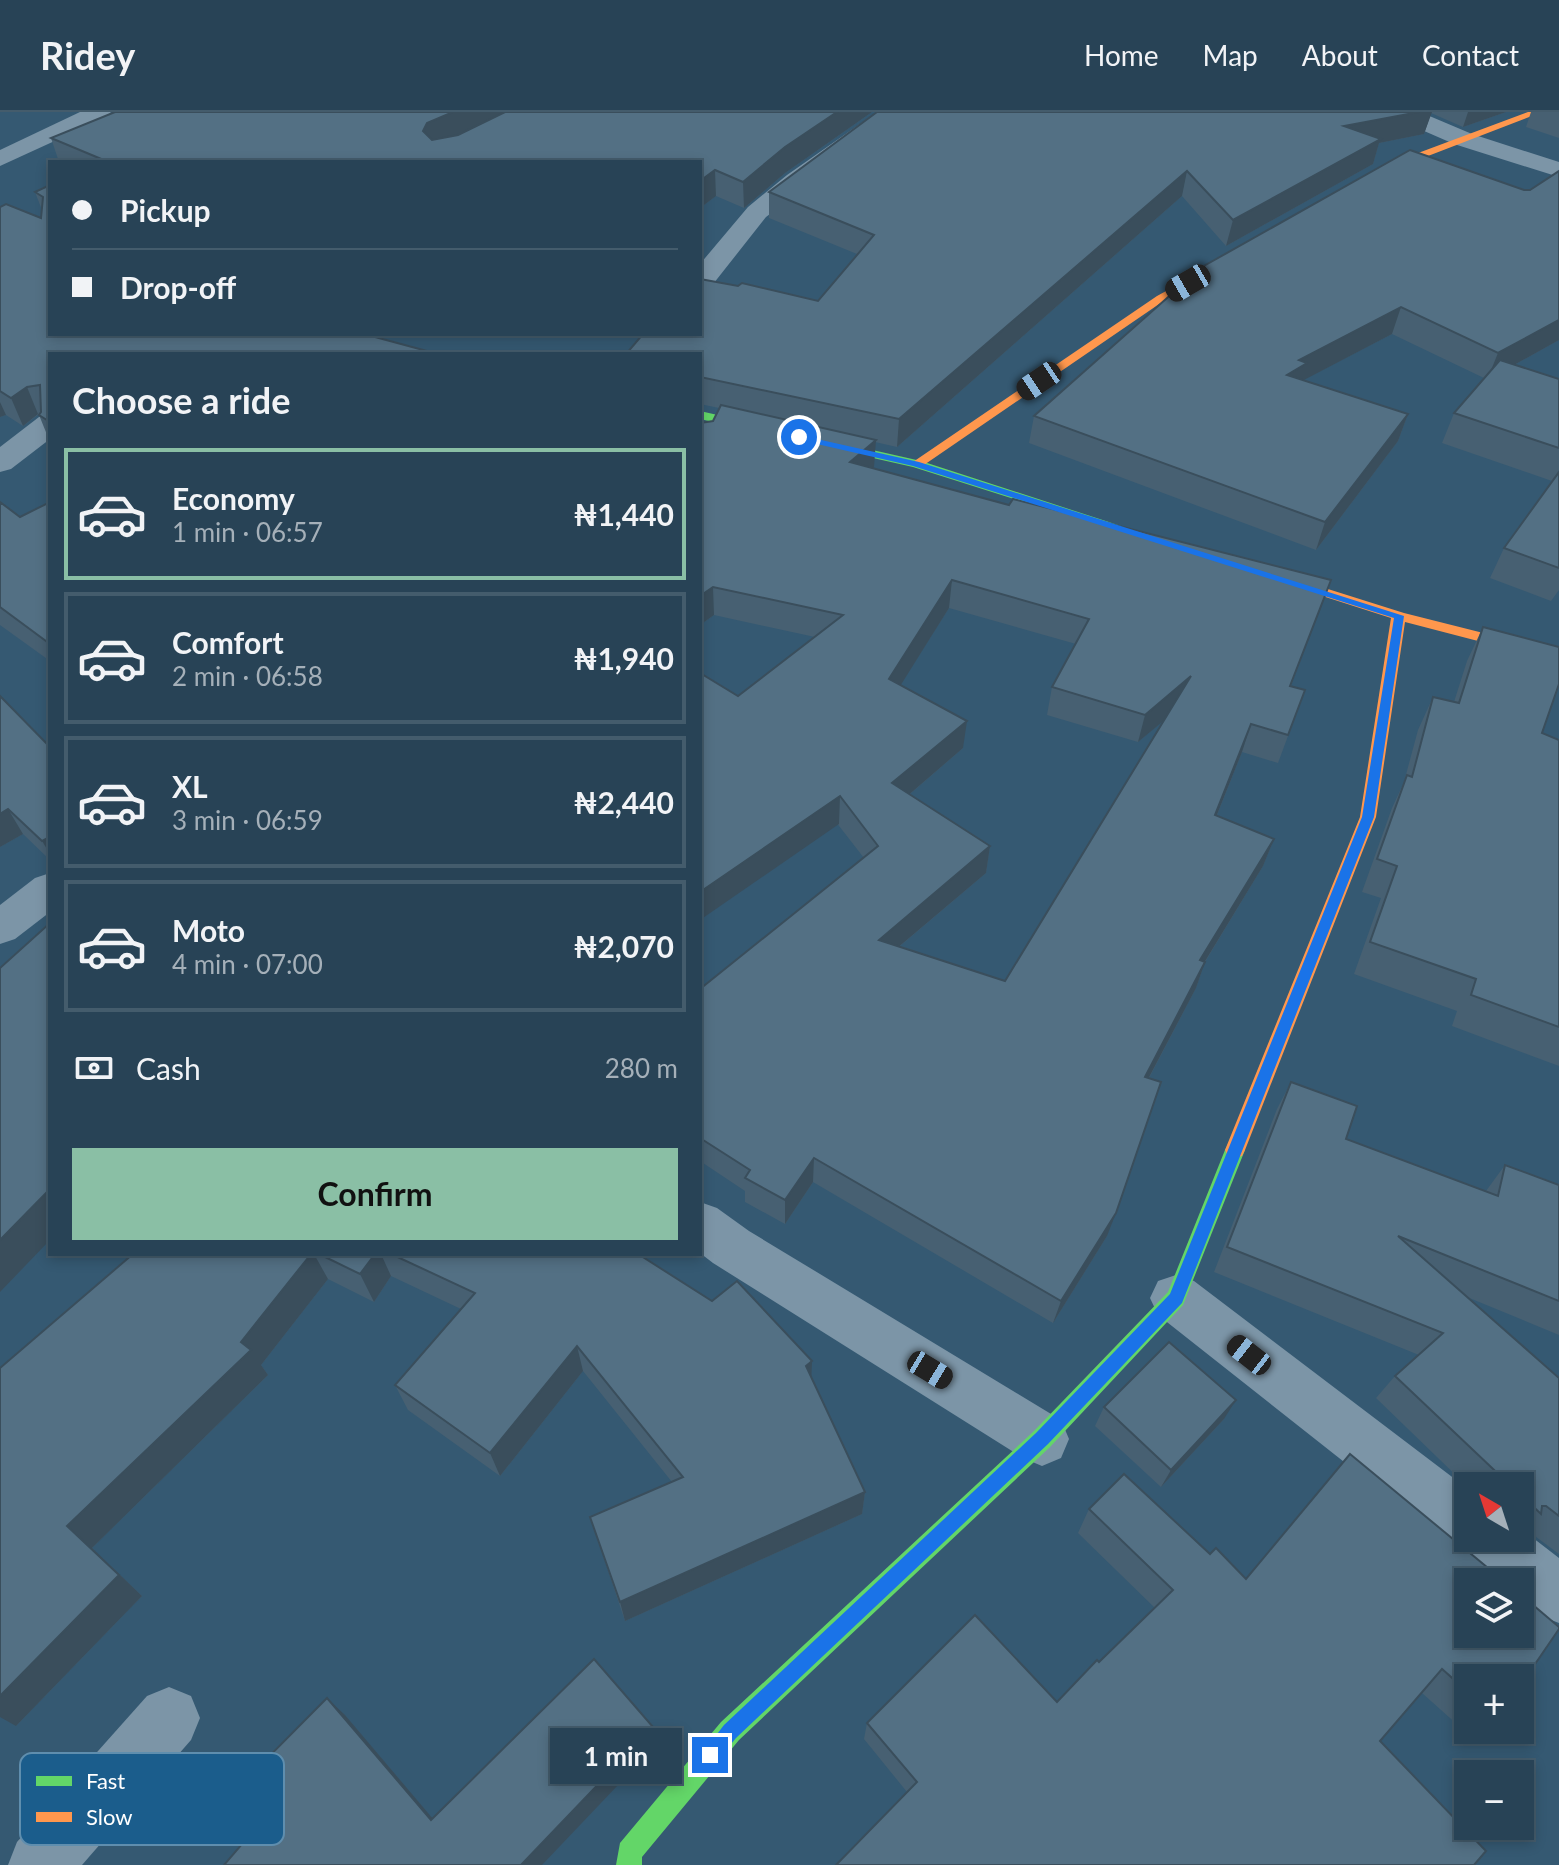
<!DOCTYPE html>
<html lang="en">
<head>
<meta charset="utf-8">
<style>
  body { margin:0; font-family:Lato,sans-serif; background:#344e60; color:#f1f3f6; height:100vh; display:flex; flex-direction:column; font-size:30px; white-space:nowrap }
  * { box-sizing:border-box; margin:0 }
  p { font-size:26px; color:#a5b0b9 }
  .icon { flex:none; width:44px; height:44px; fill:none; stroke:currentColor; stroke-width:2; stroke-linecap:round; stroke-linejoin:round }
  .map { position:relative; flex:1; overflow:hidden }
  .panel { position:absolute; left:48px; top:240px; width:654px; height:904px; display:flex; flex-direction:column; background:#284356; border-radius:0px; box-shadow:0 4px 12px #0003,0 0 0 2px #445c6c }
  .panel>* { flex:none }
  .hud { position:absolute; left:48px; top:48px; width:654px; height:176px; border-radius:0px; box-shadow:0 4px 12px #0003,0 0 0 2px #445c6c; display:grid; align-content:center; height:176px; padding:0 24px; background:#284356 }
  .needle { width:52px; rotate:321deg }
  .buttons { position:absolute; left:1454px; top:1360px; display:grid; gap:16px }
  .buttons a { display:grid; place-items:center; width:80px; height:80px; border-radius:0px; background:#284356; box-shadow:0 4px 12px #0003,0 0 0 2px #445c6c; font-size:40px }
  .end { position:absolute; width:36px; height:36px; margin:-18px; border:10px solid #1a73e8; background:#fff; box-shadow:0 0 0 4px #fff }
  .from { border-radius:50% }
  .bubble { position:absolute; height:56px; border-radius:0px; background:#284356; box-shadow:0 4px 12px #0003,0 0 0 2px #445c6c; font-size:26px; font-weight:700; line-height:56px; text-align:center }
  .car { position:absolute; width:24px; height:48px; margin:-24px -12px; border-radius:10px; box-shadow:0 0 6px 2px #0007; background:linear-gradient(#222 24%,#8ab4d8 0 40%,#222 0 76%,#8ab4d8 0 86%,#222 0) }
  .hud b { display:flex; align-items:center; gap:28px; height:76px; font-size:30px }
  .hud b+b { border-top:2px solid #445c6c }
  .hud i { width:20px; height:20px; background:#f1f3f6 }
  ul { padding:0; list-style:none }
  li { display:flex; align-items:center; gap:24px; height:132px; margin:0 16px 12px; padding:0 8px; border:4px solid #445c6c; border-radius:0px }
  li div { flex:1 }
  li b { display:block; font-size:30px }
  li em { font-style:normal; font-weight:700 }
  li.current { border-color:#8abfa5 }
  li>.icon { width:72px; height:72px; stroke-width:1.5 }
  h2 { padding:0 24px; font-size:36px; line-height:96px }
  .pay { display:flex; align-items:center; gap:20px; height:88px; padding:0 24px; font-size:30px }
  .pay p { margin-inline-start:auto }
  .cta { display:flex; gap:16px; margin-top:auto; padding:16px 24px }
  .cta a { flex:1; height:92px; border-radius:0px; background:#8abfa5; color:#111; font-size:32px; font-weight:700; line-height:92px; text-align:center }
  header { display:flex; align-items:center; gap:48px; box-sizing:border-box; height:112px; padding:0 40px; background:#284356; border-bottom:2px solid #445c6c }
  header strong { font-size:38px }
  nav { display:flex; gap:44px; margin-inline-start:auto; font-size:28px }
  .map>svg:first-child { display:block }
  .lines { fill:none; stroke-linecap:round; stroke-linejoin:round }
  .street { fill:#7c95a7; fill-rule:evenodd }
  .fast { fill:#63d668; fill-rule:evenodd }
  .slow { fill:#ff974d; fill-rule:evenodd }
  .wall { fill:#476072; fill-rule:evenodd }
  .shaded-wall { fill:#3a4e5c }
  .building { fill:#537084; stroke:#3a4e5c; stroke-width:2; fill-rule:evenodd }
  .route { fill:#1a73e8 }
  .key { fill:#1b5d8c; stroke:#5f8eae; stroke-width:2 }
  .key-label { font-size:22px; fill:#fff }
</style>
</head>
<body>
<header>
<strong>Ridey</strong>
<nav><a>Home</a><a>Map</a><a>About</a><a>Contact</a></nav>
</header>
<div class="map">
<svg width="1559" height="1753" viewBox="0 0 1559 1753">
  <rect width="100%" height="100%" fill="#355972"/>
  <g class="lines">
    <g class="street">
      <polygon points="80,0 111,0 107,5 0,54 0,38"/>
      <polygon points="877,0 904,0 766,105 710,176 700,178 700,152 748,95 787,63"/>
      <polygon points="1388,0 1420,0 1472,22 1559,50 1559,65 1454,32 1392,5"/>
      <polygon points="50,303 50,327 11,357 0,360 0,335 39,305"/>
      <polygon points="50,761 50,800 15,827 0,832 0,793 35,766"/>
      <polygon points="700,1090 717,1096 749,1119 1061,1308 1069,1327 1061,1346 1042,1354 1023,1346 713,1151 700,1141"/>
      <polygon points="1176,1163 1194,1169 1468,1377 1468,1426 1520,1426 1520,1416 1559,1446 1559,1511 1538,1503 1520,1488 1520,1470 1497,1470 1467,1446 1464,1438 1448,1432 1158,1203 1150,1186 1158,1169"/>
      <polygon points="169,1575 191,1584 200,1606 191,1628 82,1753 8,1753 17,1730 147,1584"/>
    </g>
    <g class="fast">
      <polygon points="700,299 921,349 1152,424 1145,428 1140,427 913,355 700,307"/>
      <polygon points="1235,1030 1242,1032 1245,1038 1183,1193 1050,1335 739,1628 642,1745 642,1753 616,1753 620,1731 721,1610 1034,1319 1168,1180 1225,1038 1228,1032"/>
    </g>
    <g class="slow">
      <polygon points="1528,0 1542,0 1402,54 1372,71 1363,69 1394,50"/>
      <polygon points="1228,145 1232,146 1232,150 1165,188 921,355 910,352 1157,184"/>
      <polygon points="1268,458 1404,501 1559,540 1559,550 1405,510 1376,705 1245,1038 1242,1044 1235,1046 1228,1044 1225,1038 1360,705 1391,506 1263,465 1261,462"/>
    </g>
  </g>
  <g class="wall">
    <polygon points="115,0 872,0 785,61 744,96 716,84 700,96 700,50 59,50 51,26"/>
    <path d="M877 0H1506L1463 15 1431 1 1424 22 1379 31 1373 52 1226 134 1182 84 897 335 875 330 873 356 1009 393 1331 468 1291 574 1305 578 1278 651 1242 640 1217 703 1274 727 1263 754 1205 850 1196 876 1149 966 1107 1124 1053 1211 813 1070 785 1112 745 1090V1079L700 1049V877L864 746 738 584 815 525 714 503 700 513V311L713 309 719 296 700 292V242L818 189 857 142 769 106V80ZM949 496 1076 532 1052 575 1047 603 1138 630 1164 608 1005 869 900 834 986 761 990 734 910 682 963 636 900 573Z"/>
    <polygon points="1531,0 1559,0 1559,26 1526,15"/>
    <polygon points="50,73 50,330 39,303 39,302 23,314 6,303 0,305 0,95 41,106 42,98 35,80"/>
    <polygon points="1524,78 1530,78 1559,228 1514,253 1559,267 1559,478 1551,489 1490,466 1504,436 1552,369 1442,331 1454,301 1484,266 1392,222 1303,268 1408,302 1398,329 1316,438 1029,331 1034,304"/>
    <polygon points="0,390 20,405 50,390 50,549 0,513"/>
    <polygon points="1483,515 1542,621 1559,628 1559,954 1452,914 1457,899 1354,862 1381,786 1362,780 1392,696 1404,670 1418,618 1433,585 1454,590 1467,549"/>
    <polygon points="0,584 50,635 50,748 23,722 0,735"/>
    <polygon points="1291,970 1346,1027 1486,1079 1505,1053 1559,1073 1559,1223 1467,1185 1559,1266 1559,1442 1524,1416 1520,1419 1520,1374 1468,1375 1376,1286 1395,1264 1419,1243 1214,1160 1277,997"/>
    <polygon points="133,1142 638,1142 811,1265 865,1380 862,1402 625,1509 590,1405 672,1370 583,1259 500,1364 408,1298 395,1273 461,1197 391,1164 374,1190 328,1167 261,1253 268,1263 92,1436 142,1484 16,1614"/>
    <polygon points="1104,1295 1224,1307 1161,1375 1095,1314"/>
    <polygon points="1089,1397 1210,1442 1246,1467 1468,1566 1468,1618 1477,1618 1469,1623 1422,1581 907,1680 864,1627 867,1611 1057,1590 1155,1496 1078,1421"/>
  </g>
  <g class="shaded-wall">
    <polygon points="453,0 508,0 432,36 423,19 427,11"/>
    <polygon points="837,0 872,0 785,61 744,96 743,70 785,35"/>
    <polygon points="1419,0 1432,0 1424,22 1379,31 1373,52 1226,134 1233,108 1344,14"/>
    <polygon points="1468,0 1506,0 1463,15"/>
    <polygon points="715,58 716,84 700,96 700,69"/>
    <polygon points="1187,59 1182,84 897,335 899,307"/>
    <polygon points="1401,195 1392,222 1302,269 1287,263 1299,248"/>
    <polygon points="1559,208 1559,228 1487,268 1498,241"/>
    <polygon points="27,275 38,302 23,314 11,286"/>
    <polygon points="0,290 6,303 0,305"/>
    <polygon points="1408,302 1398,329 1316,438 1325,410"/>
    <polygon points="876,328 874,355 849,377 850,350"/>
    <polygon points="952,468 949,496 887,595 889,567"/>
    <polygon points="1331,468 1321,496 1280,601 1290,574"/>
    <polygon points="713,475 714,503 700,513 700,484"/>
    <polygon points="1191,564 1184,592 1138,630 1145,603"/>
    <polygon points="967,609 963,636 890,699 892,671"/>
    <polygon points="1251,612 1242,640 1206,730 1215,703"/>
    <polygon points="840,684 839,712 700,808 700,780"/>
    <polygon points="8,697 23,722 0,735 0,702"/>
    <polygon points="50,725 50,742 42,729"/>
    <polygon points="1274,727 1263,754 1190,874 1200,848"/>
    <polygon points="990,734 986,761 876,854 879,828"/>
    <polygon points="1205,850 1196,876 1136,990 1145,965"/>
    <polygon points="814,1046 813,1070 785,1112 785,1088"/>
    <polygon points="50,1077 50,1128 0,1180 0,1128"/>
    <polygon points="1116,1101 1107,1124 1053,1211 1061,1189"/>
    <polygon points="311,1142 314,1142 328,1167 261,1253 268,1263 92,1436 142,1484 16,1614 0,1605 0,1584 67,1414 241,1230"/>
    <polygon points="375,1142 381,1142 391,1164 374,1190 360,1162"/>
    <polygon points="577,1234 583,1259 500,1364 490,1341"/>
    <polygon points="812,1249 811,1275 806,1254"/>
    <polygon points="1236,1288 1224,1307 1161,1375 1171,1358"/>
    <polygon points="865,1380 862,1402 625,1509 620,1490"/>
    <polygon points="327,1586 345,1603 445,1721 431,1708"/>
    <polygon points="653,1615 658,1631 542,1753 521,1753"/>
  </g>
  <g class="building">
    <polygon points="115,0 453,0 427,11 423,19 432,28 458,23 505,0 837,0 785,35 743,70 715,58 700,69 700,50 103,50 106,49 51,26"/>
    <polygon points="877,0 1419,0 1344,14 1381,27 1233,108 1187,59 899,307 700,265 700,242 626,242 643,222 700,222 700,167 738,174 742,171 818,189 874,123 769,80"/>
    <polygon points="1410,38 1524,78 1530,78 1559,59 1559,208 1498,241 1401,195 1299,248 1307,251 1287,263 1408,302 1325,410 1034,304 1202,155"/>
    <polygon points="50,73 50,222 364,222 438,242 50,242 50,310 39,303 41,300 40,273 27,275 11,286 0,279 0,95 6,92 41,106 43,85 35,80"/>
    <polygon points="1500,248 1559,267 1559,336 1454,301"/>
    <path d="M721 293 876 328 850 350 1009 393 1013 387 1331 468 1290 574 1305 578 1288 623 1251 612 1215 703 1274 727 1200 848 1205 850 1145 965 1161 970 1116 1101 1061 1189 814 1046 785 1088 745 1066 750 1058 700 1026V877L878 734 840 684 700 780V561L738 584 843 503 713 475 700 484V311L713 309ZM952 468 1089 507 1052 575 1145 603 1191 564 1005 869 879 828 990 734 892 671 967 609 889 567Z"/>
    <polygon points="1559,360 1559,456 1504,436"/>
    <polygon points="0,390 20,405 50,390 50,532 0,495"/>
    <polygon points="1483,515 1559,535 1559,572 1542,621 1559,628 1559,915 1471,883 1476,867 1370,830 1397,754 1377,747 1407,663 1412,665 1433,585 1459,591"/>
    <polygon points="0,584 50,635 50,725 42,729 8,697 0,702"/>
    <polygon points="50,811 50,1077 0,1128 0,856"/>
    <polygon points="1291,970 1357,994 1346,1027 1498,1084 1505,1053 1559,1073 1559,1189 1398,1124 1559,1266 1559,1404 1546,1394 1542,1394 1541,1402 1520,1382 1520,1374 1511,1374 1395,1264 1443,1221 1227,1135"/>
    <polygon points="133,1142 311,1142 241,1230 251,1238 67,1414 119,1463 0,1584 0,1256"/>
    <polygon points="319,1142 375,1142 360,1162"/>
    <polygon points="391,1142 638,1142 712,1189 737,1169 812,1249 806,1254 865,1380 620,1490 590,1405 683,1365 577,1234 490,1341 395,1273 475,1181"/>
    <polygon points="1169,1230 1236,1288 1171,1358 1104,1295"/>
    <polygon points="1350,1342 1505,1470 1468,1470 1468,1522 1520,1522 1520,1482 1559,1515 1559,1517 1520,1574 1520,1566 1468,1566 1468,1580 1442,1557 1380,1629 1486,1739 1474,1753 836,1753 917,1670 867,1611 975,1503 1057,1590 1097,1548 1099,1550 1173,1478 1089,1397 1124,1362 1210,1442 1216,1436 1246,1467"/>
    <polygon points="594,1547 653,1615 521,1753 224,1753 249,1724 223,1691 327,1586 431,1708"/>
  </g>
  <polygon class="route" points="799,323 919,350 1404,504 1374,705 1182,1191 1048,1332 736,1626 716,1650 710,1652 703,1650 701,1643 724,1613 1036,1321 1170,1182 1362,705 1394,506 913,354 795,327"/>
  <rect x="20" y="1641" width="264" height="92" rx="12" class="key"/>
  <rect x="36" y="1664" width="36" height="10" fill="#63d668"/>
  <rect x="36" y="1700" width="36" height="10" fill="#ff974d"/>
  <g class="key-label">
    <text x="86" y="1677">Fast</text>
    <text x="86" y="1713">Slow</text>
  </g>
</svg>
<div class="buttons">
<a><svg class="needle" viewBox="-14 -14 28 28"><path d="M0-13l5 13h-10z" fill="#e53935"/><path d="M0 13l5-13h-10z" fill="#a5b0b9"/></svg></a>
<a><svg class="icon" aria-label="layers" viewBox="0 0 24 24"><path d="M12 4l9 5-9 5-9-5zM3 14l9 5 9-5"/></svg></a>
<a>+</a>
<a>−</a>
</div>
<i class="end from" style="left:799px;top:325px"></i>
<i class="end" style="left:710px;top:1643px"></i>
<div class="bubble" style="left:550px;top:1616px;width:132px">1 min</div>
<i class="car" style="left:1188px;top:171px;rotate:240deg"></i>
<i class="car" style="left:1039px;top:269px;rotate:236deg"></i>
<i class="car" style="left:1249px;top:1243px;rotate:308deg"></i>
<i class="car" style="left:930px;top:1258px;rotate:121deg"></i>
<div class="hud">
<b><i class="from"></i>Pickup</b>
<b><i></i>Drop-off</b>
</div>
<section class="panel">
<h2>Choose a ride</h2>
<ul>
<li class="current"><svg class="icon" aria-label="car" viewBox="0 0 24 24"><path d="M5 17H2v-5l4-1 3-4h7l3 4 3 1v5h-3M9 17h6M6 11h13"/><circle cx="7" cy="17" r="2"/><circle cx="17" cy="17" r="2"/></svg><div><b>Economy</b><p>1 min · 06:57</p></div><em>₦1,440</em></li>
<li><svg class="icon" aria-label="car" viewBox="0 0 24 24"><path d="M5 17H2v-5l4-1 3-4h7l3 4 3 1v5h-3M9 17h6M6 11h13"/><circle cx="7" cy="17" r="2"/><circle cx="17" cy="17" r="2"/></svg><div><b>Comfort</b><p>2 min · 06:58</p></div><em>₦1,940</em></li>
<li><svg class="icon" aria-label="car" viewBox="0 0 24 24"><path d="M5 17H2v-5l4-1 3-4h7l3 4 3 1v5h-3M9 17h6M6 11h13"/><circle cx="7" cy="17" r="2"/><circle cx="17" cy="17" r="2"/></svg><div><b>XL</b><p>3 min · 06:59</p></div><em>₦2,440</em></li>
<li><svg class="icon" aria-label="car" viewBox="0 0 24 24"><path d="M5 17H2v-5l4-1 3-4h7l3 4 3 1v5h-3M9 17h6M6 11h13"/><circle cx="7" cy="17" r="2"/><circle cx="17" cy="17" r="2"/></svg><div><b>Moto</b><p>4 min · 07:00</p></div><em>₦2,070</em></li>
</ul>
<div class="pay"><svg class="icon" aria-label="cash" viewBox="0 0 24 24"><path d="M3 7h18v10H3z"/><circle cx="12" cy="12" r="2"/></svg>Cash<p>280 m</p></div>
<div class="cta"><a>Confirm</a></div>
</section>
</div>
</body>
</html>
